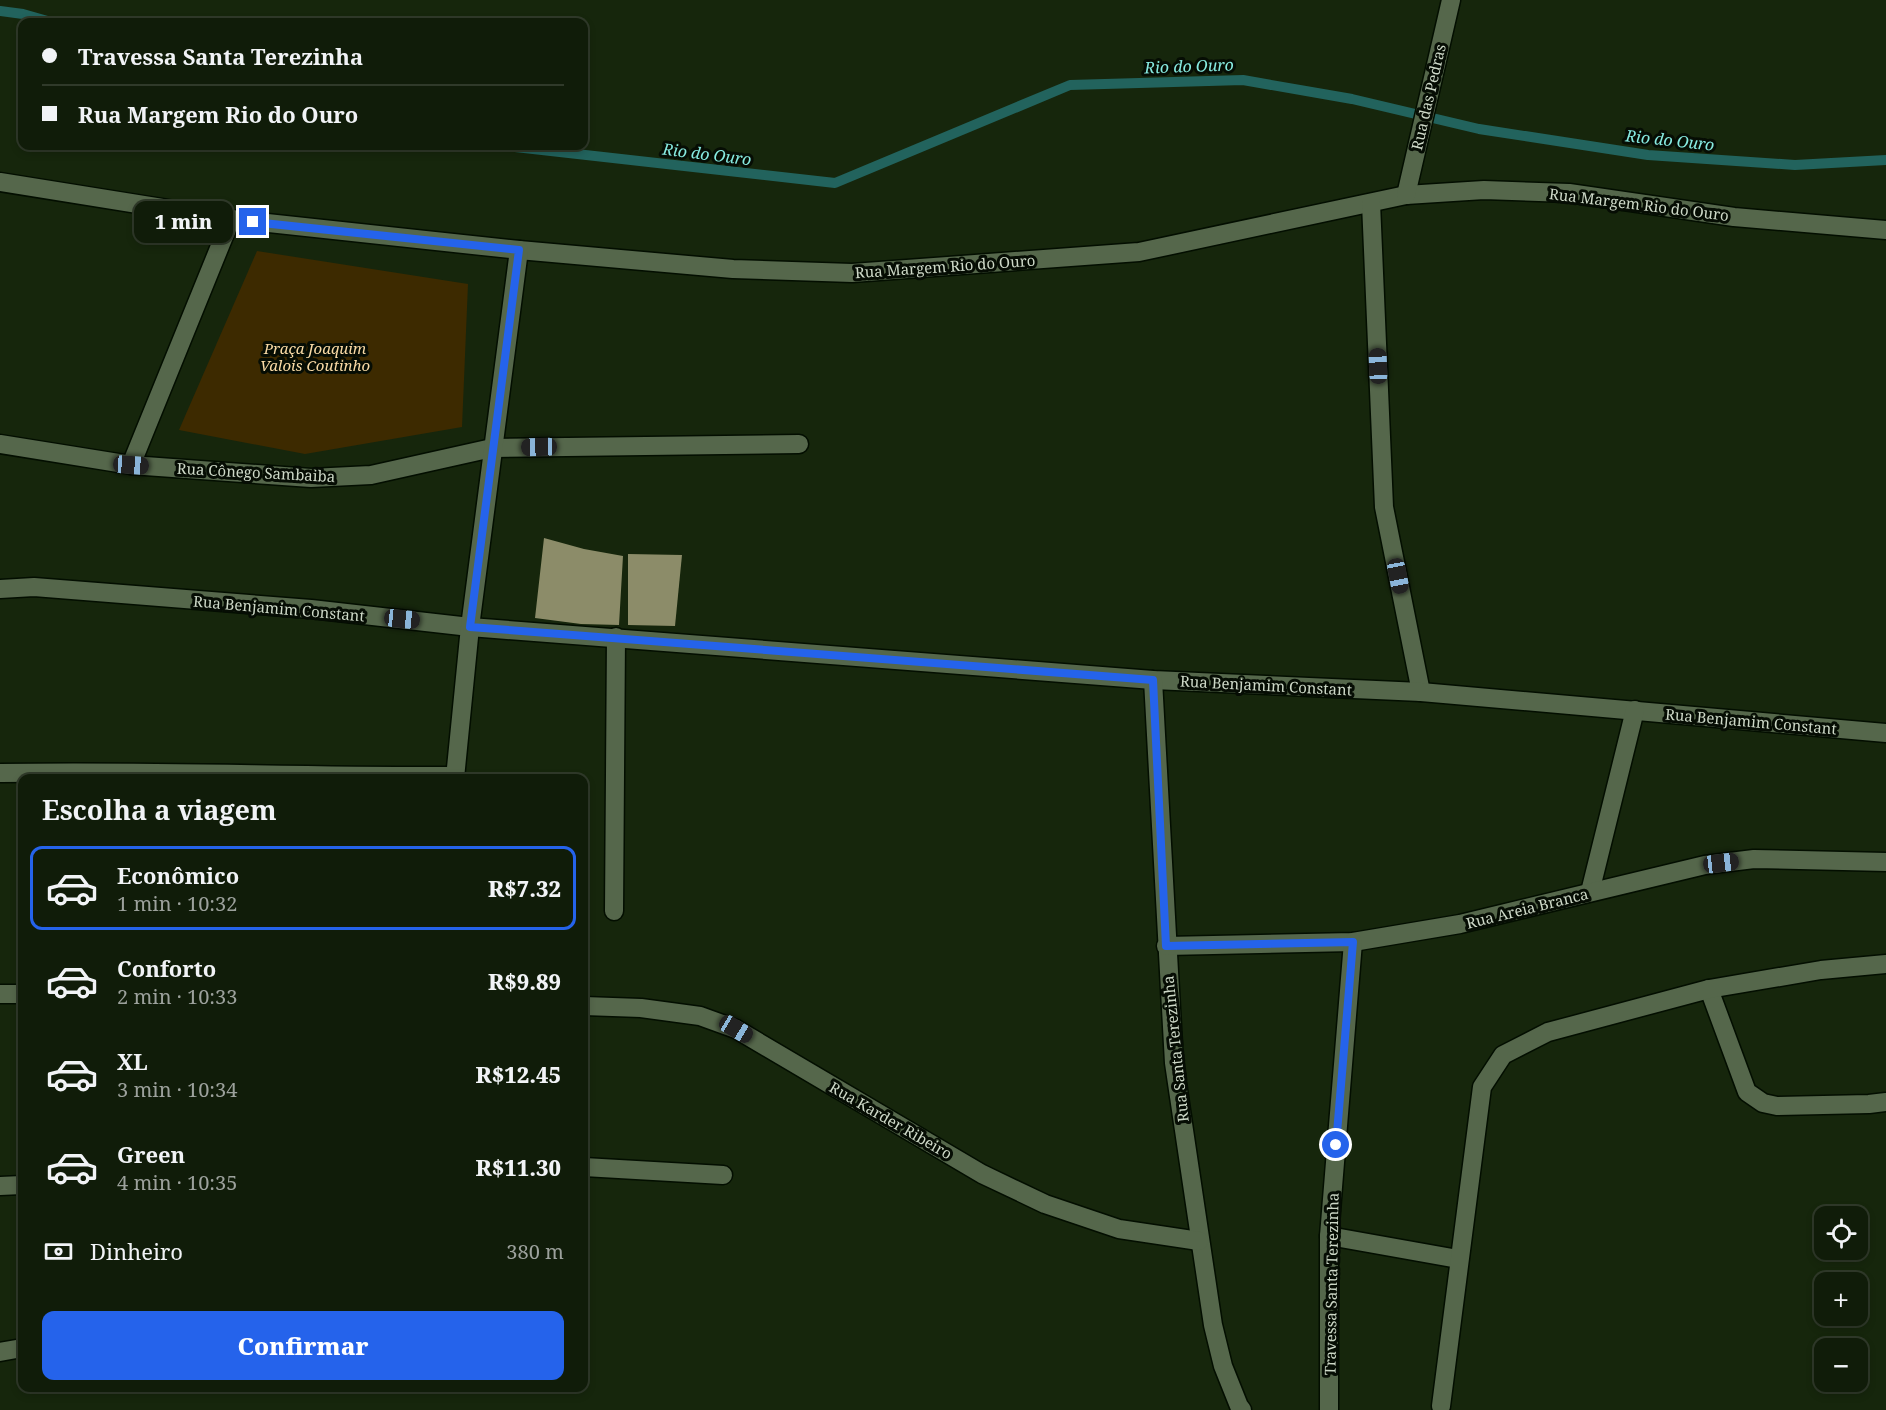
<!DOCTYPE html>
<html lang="pt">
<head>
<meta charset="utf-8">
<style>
  body { margin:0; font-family:"Noto Serif",serif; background:#192512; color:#f1f3f6; height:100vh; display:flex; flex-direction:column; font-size:22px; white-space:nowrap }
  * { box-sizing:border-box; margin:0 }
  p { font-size:20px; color:#9ca19c }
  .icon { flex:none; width:33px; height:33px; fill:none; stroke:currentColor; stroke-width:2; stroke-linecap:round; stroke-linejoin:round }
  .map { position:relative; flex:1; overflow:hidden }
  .drawer { position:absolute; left:18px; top:774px; width:570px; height:618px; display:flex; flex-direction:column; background:#101c09; border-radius:12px; box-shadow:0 3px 9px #0003,0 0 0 2px #303a2a }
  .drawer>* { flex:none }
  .top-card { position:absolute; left:18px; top:18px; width:570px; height:132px; border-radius:12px; box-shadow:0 3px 9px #0003,0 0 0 2px #303a2a; display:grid; align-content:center; height:132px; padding:0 24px; background:#101c09 }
  .fabs { position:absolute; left:1814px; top:1206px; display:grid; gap:12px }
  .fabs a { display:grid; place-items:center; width:54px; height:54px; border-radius:12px; background:#101c09; box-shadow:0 3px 9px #0003,0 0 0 2px #303a2a; font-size:30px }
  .end { position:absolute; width:27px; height:27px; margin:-14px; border:8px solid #2563eb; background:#fff; box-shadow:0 0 0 3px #fff }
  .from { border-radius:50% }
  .bubble { position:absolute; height:42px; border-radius:12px; background:#101c09; box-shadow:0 3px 9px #0003,0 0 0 2px #303a2a; font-size:20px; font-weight:800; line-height:42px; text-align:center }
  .car { position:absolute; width:18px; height:36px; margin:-18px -9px; border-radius:8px; box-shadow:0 0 4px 2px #0007; background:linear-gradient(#222 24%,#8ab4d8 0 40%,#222 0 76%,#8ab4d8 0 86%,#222 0) }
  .top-card b { display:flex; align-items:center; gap:21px; height:57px; font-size:22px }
  .top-card b+b { border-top:2px solid #303a2a }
  .top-card i { width:15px; height:15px; background:#f1f3f6 }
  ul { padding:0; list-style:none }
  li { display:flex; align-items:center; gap:18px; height:84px; margin:0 12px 9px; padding:0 12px; border:3px solid transparent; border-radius:12px }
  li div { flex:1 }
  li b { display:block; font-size:22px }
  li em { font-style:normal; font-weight:800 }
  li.selected { border-color:#2563eb }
  li>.icon { width:54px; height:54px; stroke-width:1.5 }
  h2 { padding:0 24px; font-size:27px; line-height:72px }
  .pay { display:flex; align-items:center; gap:15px; height:66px; padding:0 24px; font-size:22px }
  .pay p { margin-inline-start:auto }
  .cta { display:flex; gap:12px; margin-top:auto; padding:12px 24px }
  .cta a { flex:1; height:69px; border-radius:12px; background:#2563eb; color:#fff; font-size:24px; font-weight:800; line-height:69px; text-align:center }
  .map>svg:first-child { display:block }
  .green { fill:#3d2a00 }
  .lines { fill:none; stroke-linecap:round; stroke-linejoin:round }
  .stream { stroke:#22635d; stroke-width:10 }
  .building { fill:#8c8c69 }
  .minor-casing { stroke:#030e00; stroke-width:21 }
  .minor { stroke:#55674b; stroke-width:18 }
  .route { stroke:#2563eb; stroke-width:8 }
  .labels { text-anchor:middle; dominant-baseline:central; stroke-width:6; stroke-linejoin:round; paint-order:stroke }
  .street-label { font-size:15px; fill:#cdd8c7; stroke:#060d04 }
  .park-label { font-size:15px; font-style:italic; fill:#f9daa5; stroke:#060d04 }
  .water-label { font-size:16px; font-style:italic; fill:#87ebe1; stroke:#060d04 }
</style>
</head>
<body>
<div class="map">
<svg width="1886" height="1410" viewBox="0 0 1886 1410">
  <rect width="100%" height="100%" fill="#16260c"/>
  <polygon class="green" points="257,251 468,284 462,427 305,454 179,430"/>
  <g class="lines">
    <g class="stream">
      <polyline points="0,11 23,14 51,22"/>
      <polyline points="506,146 835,183 1070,85 1243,80 1352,99 1479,129 1648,155 1795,165 1886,160"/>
    </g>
  </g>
  <g class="building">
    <polygon points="544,538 584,549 623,556 619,625 581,624 535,618"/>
    <polygon points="628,554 682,555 675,626 628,625"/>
  </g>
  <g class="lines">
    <g class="minor-casing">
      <g id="minor">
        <polyline points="0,182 231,219 519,250 733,269 852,273 1139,252 1406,195 1484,190 1569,193 1734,217 1886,230"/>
        <polyline points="1406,195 1451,0"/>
        <polyline points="1371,203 1384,507 1421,692"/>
        <polyline points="0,444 131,465 311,478 371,475 492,448 799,444"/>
        <polyline points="131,465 231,219"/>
        <polyline points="0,589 34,587 311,609 470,627 1153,680 1421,692 1886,733"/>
        <polyline points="1153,680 1174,1063 1213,1325 1223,1366 1239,1406 1242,1410"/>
        <path d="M0 773C152 770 304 777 455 776"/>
        <polyline points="455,778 470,627 519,250"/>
        <polyline points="1590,892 1635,710"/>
        <polyline points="614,911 616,637"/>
        <polyline points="1166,946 1353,942 1460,924 1705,865 1754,859 1886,862"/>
        <polyline points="1709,989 1747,1092 1763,1103 1777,1106 1869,1104 1886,1102"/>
        <polyline points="0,994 22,994"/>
        <polyline points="584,1006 641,1008 700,1016 736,1029 982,1174 1045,1204 1119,1229 1199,1241"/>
        <polyline points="584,1167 723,1175"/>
        <polyline points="0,1186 22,1185"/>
        <polyline points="1329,1236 1458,1259"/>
        <polyline points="0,1352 22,1348"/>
        <polyline points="1441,1406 1482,1087 1503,1055 1548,1032 1709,989 1821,970 1886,964"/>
        <polyline points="1329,1410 1329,1236 1353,942"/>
      </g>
    </g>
    <use href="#minor" class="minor"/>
  </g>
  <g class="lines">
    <polyline class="route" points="253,222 519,250 470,627 1153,680 1166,946 1353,942 1336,1145"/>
  </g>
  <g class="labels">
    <g class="street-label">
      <text transform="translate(1428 97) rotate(-77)">Rua das Pedras</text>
      <text transform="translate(1639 204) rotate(7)">Rua Margem Rio do Ouro</text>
      <text transform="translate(945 266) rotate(-4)">Rua Margem Rio do Ouro</text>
      <text transform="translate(256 472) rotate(3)">Rua Cônego Sambaiba</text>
      <text transform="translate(279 608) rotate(5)">Rua Benjamim Constant</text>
      <text transform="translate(1266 685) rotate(3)">Rua Benjamim Constant</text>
      <text transform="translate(1751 721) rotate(5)">Rua Benjamim Constant</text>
      <text transform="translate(1527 908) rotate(-14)">Rua Areia Branca</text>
      <text transform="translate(1175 1049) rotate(-96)">Rua Santa Terezinha</text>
      <text transform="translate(891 1120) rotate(30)">Rua Karder Ribeiro</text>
      <text transform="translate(1331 1284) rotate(-89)">Travessa Santa Terezinha</text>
    </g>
    <g class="park-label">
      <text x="315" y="348">Praça Joaquim<tspan x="315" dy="17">Valois Coutinho</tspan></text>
    </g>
    <g class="water-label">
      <text transform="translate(1189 66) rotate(-2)">Rio do Ouro</text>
      <text transform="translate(1670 140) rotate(6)">Rio do Ouro</text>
      <text transform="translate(707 154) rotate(7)">Rio do Ouro</text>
    </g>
  </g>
</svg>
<div class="fabs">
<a><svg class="icon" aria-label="locate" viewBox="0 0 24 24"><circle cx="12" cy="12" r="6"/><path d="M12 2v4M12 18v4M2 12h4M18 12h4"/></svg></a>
<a>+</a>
<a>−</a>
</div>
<i class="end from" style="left:1336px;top:1145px"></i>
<i class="end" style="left:253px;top:222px"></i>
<div class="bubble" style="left:134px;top:201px;width:99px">1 min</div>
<i class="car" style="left:1378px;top:366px;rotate:358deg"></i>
<i class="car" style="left:539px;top:447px;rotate:269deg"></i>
<i class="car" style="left:131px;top:465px;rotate:94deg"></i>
<i class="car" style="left:1398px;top:576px;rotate:169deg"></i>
<i class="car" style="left:402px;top:619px;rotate:96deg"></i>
<i class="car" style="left:1721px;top:863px;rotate:83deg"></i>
<i class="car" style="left:736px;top:1029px;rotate:121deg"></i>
<div class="top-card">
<b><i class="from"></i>Travessa Santa Terezinha</b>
<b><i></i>Rua Margem Rio do Ouro</b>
</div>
<section class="drawer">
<h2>Escolha a viagem</h2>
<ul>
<li class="selected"><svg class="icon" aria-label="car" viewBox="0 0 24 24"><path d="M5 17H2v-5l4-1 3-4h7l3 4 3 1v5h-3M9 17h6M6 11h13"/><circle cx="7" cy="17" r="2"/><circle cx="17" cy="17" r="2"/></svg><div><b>Econômico</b><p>1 min · 10:32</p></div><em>R$7.32</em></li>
<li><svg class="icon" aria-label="car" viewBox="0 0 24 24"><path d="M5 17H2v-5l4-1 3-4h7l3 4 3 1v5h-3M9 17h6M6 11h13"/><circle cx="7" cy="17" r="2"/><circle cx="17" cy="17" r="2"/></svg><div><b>Conforto</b><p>2 min · 10:33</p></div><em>R$9.89</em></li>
<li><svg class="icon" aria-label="car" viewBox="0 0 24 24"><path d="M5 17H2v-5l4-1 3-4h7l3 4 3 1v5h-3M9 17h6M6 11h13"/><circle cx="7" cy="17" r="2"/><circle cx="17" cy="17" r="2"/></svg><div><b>XL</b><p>3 min · 10:34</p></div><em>R$12.45</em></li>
<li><svg class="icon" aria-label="car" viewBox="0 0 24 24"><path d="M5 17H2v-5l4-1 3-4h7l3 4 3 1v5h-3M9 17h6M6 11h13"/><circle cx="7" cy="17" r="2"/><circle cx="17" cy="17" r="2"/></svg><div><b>Green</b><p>4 min · 10:35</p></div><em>R$11.30</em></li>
</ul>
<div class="pay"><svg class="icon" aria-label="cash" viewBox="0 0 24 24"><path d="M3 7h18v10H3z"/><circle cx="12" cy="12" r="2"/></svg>Dinheiro<p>380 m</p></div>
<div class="cta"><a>Confirmar</a></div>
</section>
</div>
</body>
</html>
